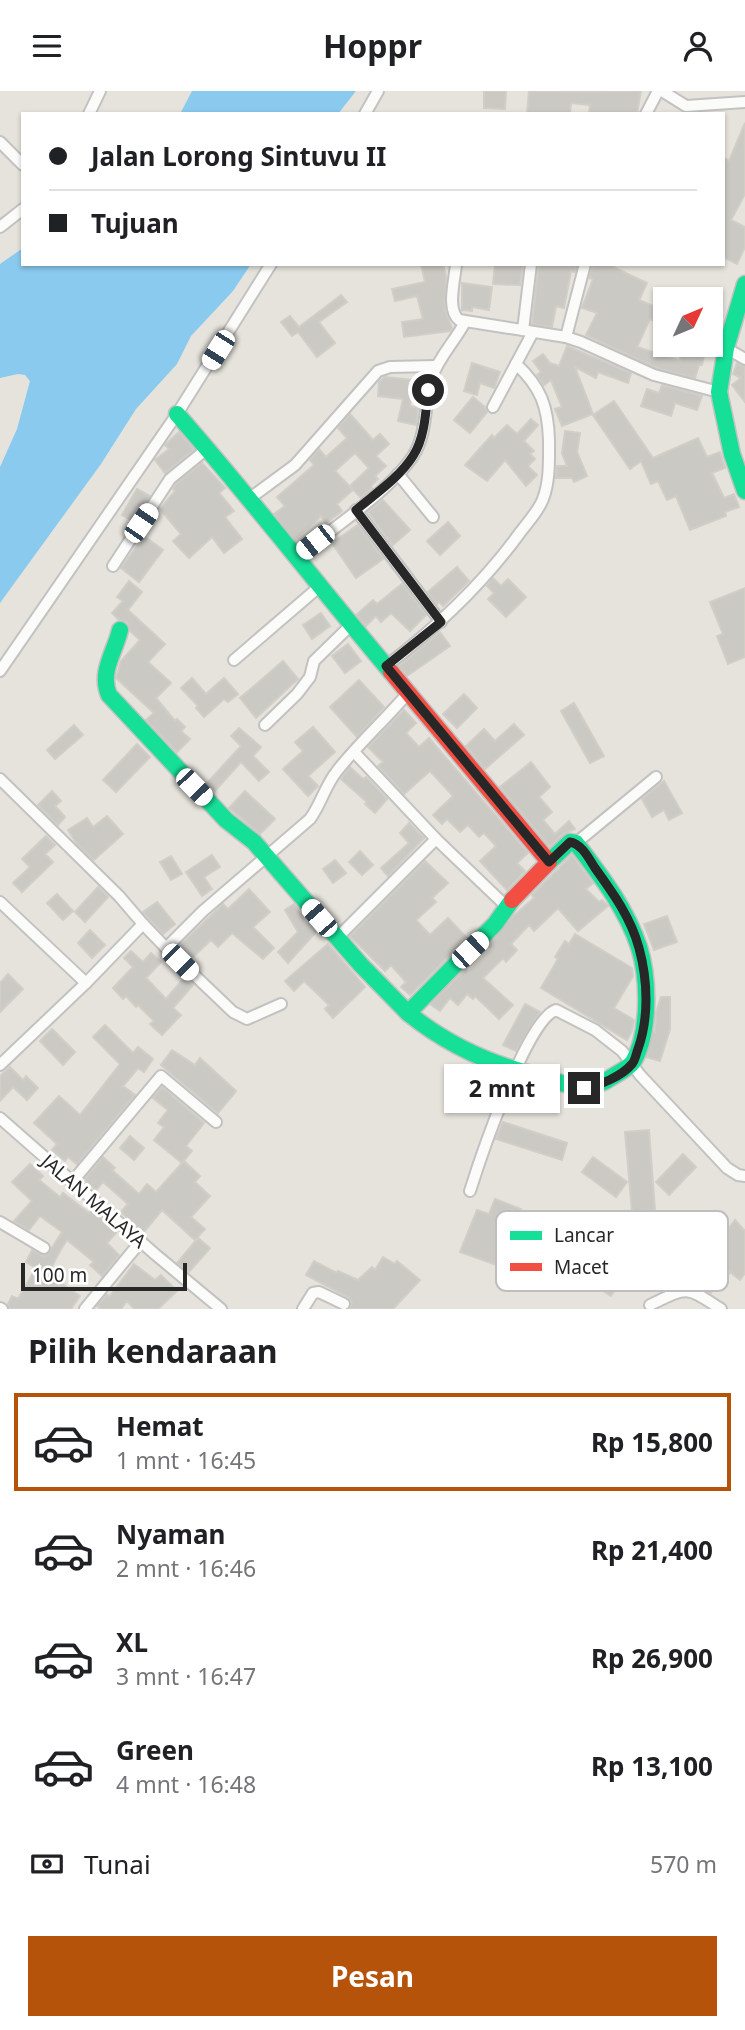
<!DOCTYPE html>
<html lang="id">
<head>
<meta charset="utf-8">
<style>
  body { margin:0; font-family:"Noto Sans",sans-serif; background:#f6f6f6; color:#202124; height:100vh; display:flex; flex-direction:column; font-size:26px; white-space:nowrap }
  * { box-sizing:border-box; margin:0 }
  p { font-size:23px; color:#757577 }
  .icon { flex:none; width:38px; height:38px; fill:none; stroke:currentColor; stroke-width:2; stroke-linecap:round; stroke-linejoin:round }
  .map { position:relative; height:1218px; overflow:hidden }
  .drawer { display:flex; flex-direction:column; background:#fff; flex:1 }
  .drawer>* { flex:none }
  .guide { position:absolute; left:21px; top:21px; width:704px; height:154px; border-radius:0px; box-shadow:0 2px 5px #0004; display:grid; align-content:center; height:154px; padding:0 28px; background:#fff }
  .needle { width:46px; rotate:46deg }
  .buttons { position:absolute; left:653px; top:196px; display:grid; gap:14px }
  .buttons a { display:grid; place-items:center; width:70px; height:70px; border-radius:0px; background:#fff; box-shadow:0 2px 5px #0004; font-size:35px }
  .scale { position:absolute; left:21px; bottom:18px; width:166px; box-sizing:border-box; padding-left:7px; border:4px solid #272727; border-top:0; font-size:19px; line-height:24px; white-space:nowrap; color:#272727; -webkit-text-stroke:5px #fff; paint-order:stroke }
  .end { position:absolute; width:32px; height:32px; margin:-16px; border:9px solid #272727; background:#fff; box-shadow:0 0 0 4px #fff }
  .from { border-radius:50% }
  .bubble { position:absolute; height:49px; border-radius:0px; background:#fff; box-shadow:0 2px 5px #0004; font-size:23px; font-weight:700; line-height:49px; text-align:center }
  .car { position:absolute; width:21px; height:42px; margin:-21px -10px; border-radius:9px; box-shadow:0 0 5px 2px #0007; background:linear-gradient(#fff 24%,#345 0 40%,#fff 0 76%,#345 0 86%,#fff 0) }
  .guide b { display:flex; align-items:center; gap:24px; height:66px; font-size:26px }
  .guide b+b { border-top:2px solid #e0e0e0 }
  .guide i { width:18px; height:18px; background:#202124 }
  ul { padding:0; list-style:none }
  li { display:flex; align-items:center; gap:21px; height:98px; margin:0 14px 10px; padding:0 14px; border:4px solid transparent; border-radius:0px }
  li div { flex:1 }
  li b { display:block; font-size:26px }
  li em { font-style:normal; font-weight:700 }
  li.current { border-color:#b45309 }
  li>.icon { width:63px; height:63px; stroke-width:1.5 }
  h2 { padding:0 28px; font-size:32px; line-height:84px }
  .pay { display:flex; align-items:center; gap:18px; height:77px; padding:0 28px; font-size:26px }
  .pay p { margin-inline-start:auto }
  .cta { display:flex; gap:14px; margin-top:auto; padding:14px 28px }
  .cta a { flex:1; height:80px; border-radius:0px; background:#b45309; color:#fff; font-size:28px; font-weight:700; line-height:80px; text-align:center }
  header { display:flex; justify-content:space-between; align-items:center; height:91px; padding:0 28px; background:#fff; font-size:32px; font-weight:700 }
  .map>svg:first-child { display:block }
  .water { fill:#8acaee }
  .building { fill:#cbc9c4; stroke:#d1cec8; stroke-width:2 }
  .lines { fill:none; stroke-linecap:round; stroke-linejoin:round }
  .street-casing { stroke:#c3c2c2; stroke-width:14 }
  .fast-casing { stroke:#c3c2c2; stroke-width:19 }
  .jam-casing { stroke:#c3c2c2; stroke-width:19 }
  .street { stroke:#fbfbfa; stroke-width:10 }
  .fast { stroke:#16e098; stroke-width:16 }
  .jam { stroke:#f24e42; stroke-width:16 }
  .route { stroke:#272727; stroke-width:9 }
  .labels { text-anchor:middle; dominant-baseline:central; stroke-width:6; stroke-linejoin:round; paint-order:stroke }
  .street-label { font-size:19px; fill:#272727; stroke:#fff }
  .key { fill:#fff; stroke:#bebebe; stroke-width:2 }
  .key-label { font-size:19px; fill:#272727 }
</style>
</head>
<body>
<header><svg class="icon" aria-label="menu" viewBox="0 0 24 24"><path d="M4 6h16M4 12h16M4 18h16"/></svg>Hoppr<svg class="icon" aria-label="person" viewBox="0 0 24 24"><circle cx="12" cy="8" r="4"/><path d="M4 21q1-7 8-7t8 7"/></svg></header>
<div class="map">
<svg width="745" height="1218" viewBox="0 0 745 1218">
  <rect width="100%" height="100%" fill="#e6e3dc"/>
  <g class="water">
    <polygon points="192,0 356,0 338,23 180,23"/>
    <polygon points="23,157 23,173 251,173 233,200 191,245 177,273 136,318 101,373 0,512 0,376 17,338 30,290 25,284 18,283 0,287 0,173"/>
  </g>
  <g class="building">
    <polygon points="484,0 506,0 505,18 484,17"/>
    <polygon points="529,0 580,1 641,0 637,23 589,23 590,14 571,12 570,23 527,22"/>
    <polygon points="745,32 745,103 731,129 745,136 745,156 737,173 723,166 723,66 729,70"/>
    <polygon points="421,173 443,173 446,185 445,219 452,237 450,240 404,246 402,231 423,228 417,205 395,210 392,198 425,191"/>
    <polygon points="495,173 523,173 520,194 493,193"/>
    <polygon points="539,173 577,173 575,181 571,180 564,217 556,215 552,236 532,233"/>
    <polygon points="593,173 614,173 613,176 647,192 639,209 665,220 665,234 650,228 637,256 680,270 681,261 704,264 702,274 699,274 695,287 657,277 586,244 597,222 582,217 593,188 589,187"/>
    <polygon points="462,192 492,196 489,219 472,216 472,220 462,219"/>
    <polygon points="341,204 347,211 319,231 335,252 317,266 298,241 292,245 281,231 290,225 299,236"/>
    <polygon points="567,255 631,282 628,292 598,281 596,287 575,276 593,323 562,335 555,318 562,316 551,289 544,294 537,284 541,281 533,270 543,263 550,272 559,275"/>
    <polygon points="472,272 500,281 494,297 480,292 477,304 464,300"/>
    <polygon points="737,272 745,276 745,311 732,294 741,287 733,283"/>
    <polygon points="385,286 413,289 410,315 418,317 416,334 398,330 403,308 378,305 379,291"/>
    <polygon points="662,294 702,305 697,319 675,312 671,325 641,315 647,298 659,302"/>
    <polygon points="473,306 485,316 487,321 470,342 454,329"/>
    <polygon points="614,310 653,367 698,347 707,366 720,361 725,377 712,382 724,407 734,403 739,416 725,421 726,425 690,439 676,405 667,409 658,390 651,393 641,370 630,378 593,324"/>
    <polygon points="350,323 373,349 380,343 389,353 376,365 386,375 375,385 378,388 371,395 372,397 361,407 350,395 369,377 355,362 335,380 353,399 337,413 342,420 326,432 321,425 294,449 274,423 285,415 277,406 314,374 310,369 319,358 326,366 347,347 338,337"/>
    <polygon points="531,328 538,334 524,350 534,360 530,363 535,368 528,375 537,384 526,395 505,369 487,390 465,374 492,344 494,347 507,334 517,343"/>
    <polygon points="565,340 580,342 577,361 587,385 574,391 572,387 556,387 557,375 567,375 562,362"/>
    <polygon points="179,341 194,358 165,382 155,369 169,358 165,354"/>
    <polygon points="202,372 225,397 219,402 234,420 225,426 242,448 224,462 212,446 189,467 173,450 181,443 160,418 175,400 173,398 176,393"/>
    <polygon points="137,398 150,405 133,430 122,424"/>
    <polygon points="383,409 410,439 393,454 368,421"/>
    <polygon points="448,431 460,445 440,464 427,450"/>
    <polygon points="358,434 383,468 356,487 332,452"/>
    <polygon points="144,445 163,459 139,491 121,477"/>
    <polygon points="457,476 469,490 443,515 439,511 437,513 428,501"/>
    <polygon points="493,487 501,495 508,488 526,506 506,526 488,508 494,502 487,495"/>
    <polygon points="129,490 142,501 128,519 165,553 148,571 171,592 156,607 175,630 177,628 185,636 181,640 190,648 177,661 146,629 154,622 116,587 121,570 140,549 130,540 127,531 119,529 112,522 123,510 117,506"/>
    <polygon points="402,493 426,524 410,540 391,522 381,531 376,525 366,535 356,524 373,509 377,513"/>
    <polygon points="745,497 745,566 728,573 717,545 723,543 710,511"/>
    <polygon points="321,522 330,535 312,548 303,534"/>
    <polygon points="440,541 450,555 407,585 399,575"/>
    <polygon points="348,553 361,570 345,582 332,565"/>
    <polygon points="283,570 298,588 256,627 240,607"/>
    <polygon points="192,587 206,603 224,587 238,603 228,611 224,608 204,626 196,617 198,615 181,597"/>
    <polygon points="359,589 384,616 357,646 330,616"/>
    <polygon points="464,603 477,617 457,637 443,623"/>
    <polygon points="574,612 604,665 590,672 561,620"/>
    <polygon points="404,619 416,632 406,642 419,656 429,647 528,762 517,772 525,780 507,799 480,770 496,755 484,742 479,746 468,734 460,741 447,728 442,733 433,724 453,705 430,680 404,703 378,675 383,671 368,656"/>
    <polygon points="514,633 524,644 485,678 466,655 484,638 495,650"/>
    <polygon points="74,634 83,644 55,668 47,659"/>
    <polygon points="313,636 335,661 308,685 318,695 308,705 283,678 303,660 295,651"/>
    <polygon points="239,637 261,656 253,665 269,681 259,690 241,671 214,701 206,693 241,655 231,645"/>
    <polygon points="137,653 150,666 116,701 103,689"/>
    <polygon points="531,671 550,696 539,706 552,721 543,729 555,743 569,730 575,738 563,743 550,756 500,696"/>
    <polygon points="350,676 363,688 366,686 387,708 375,722 365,713 367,711 341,688"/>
    <polygon points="664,690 682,722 669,729 664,719 652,726 642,708"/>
    <polygon points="52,700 61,710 55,715 65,726 58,734 38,714"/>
    <polygon points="245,700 275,728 260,743 229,717"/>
    <polygon points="107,725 123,743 94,769 77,753 68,739 87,727 93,736"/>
    <polygon points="409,732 424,747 388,785 381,777 409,752 400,742"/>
    <polygon points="46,745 55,754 45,763 53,771 22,801 13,792 30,776 22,768"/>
    <polygon points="360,760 373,774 362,784 349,771"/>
    <polygon points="212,764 220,776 204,786 212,798 202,805 186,781"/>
    <polygon points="572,764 593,792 586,798 599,811 602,809 608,815 578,840 558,817 534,840 529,834 511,853 517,859 506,871 503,867 483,887 513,914 499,928 475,905 473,908 467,903 458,914 450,907 440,920 430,913 465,878 469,881 492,858 489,855 509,829 534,807 532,804"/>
    <polygon points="171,765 182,783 171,789 160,771"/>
    <polygon points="335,769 346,782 333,792 323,778"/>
    <polygon points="425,770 448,792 432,807 436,811 416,829 430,844 448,827 467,847 410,904 401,896 406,891 391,874 385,880 350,845"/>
    <polygon points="98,796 108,806 85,831 75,821"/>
    <polygon points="249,798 270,821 253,836 274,857 263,868 232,842 218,856 211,849 190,869 177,857 223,813 228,818"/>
    <polygon points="57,803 73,820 63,829 47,812"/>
    <polygon points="157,811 175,833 163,843 143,821"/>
    <polygon points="294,813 307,833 309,830 317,840 288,872 278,861 298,841 285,819"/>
    <polygon points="667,825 677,851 654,859 644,833"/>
    <polygon points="90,839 105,854 92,867 78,852"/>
    <polygon points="575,843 632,877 633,885 614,917 634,929 632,940 627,949 541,897 558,868 555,866 565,850 569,853"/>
    <polygon points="328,853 365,896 333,927 325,918 329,914 304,890 294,900 285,890"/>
    <polygon points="131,860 143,871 151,862 161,871 146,887 166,908 185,886 193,894 173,917 181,924 162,944 150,933 154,930 138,914 136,916 126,905 123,908 113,897 133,876 124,867"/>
    <polygon points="8,883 23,898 0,921 0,892"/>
    <polygon points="661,906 670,906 670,938 660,970 646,966 653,941 655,942 656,922"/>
    <polygon points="525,913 540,921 516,960 503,954"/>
    <polygon points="105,934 133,962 138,956 153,968 144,981 138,977 123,995 135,1004 77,1073 68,1066 65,1070 52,1059 57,1053 34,1032 59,1005 80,1024 120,973 93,946"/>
    <polygon points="52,938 75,961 63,974 40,950"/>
    <polygon points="172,959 195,974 200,967 236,1000 218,1022 161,974"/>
    <polygon points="10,976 23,989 26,985 38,997 27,1009 13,996 0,1010 0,985"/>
    <polygon points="162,996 204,1032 186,1055 192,1060 182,1072 154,1049 164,1036 158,1032 168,1019 153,1007"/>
    <polygon points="503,1031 567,1052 562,1069 496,1048"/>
    <polygon points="649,1039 655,1119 632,1121 625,1041"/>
    <polygon points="130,1045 144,1057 134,1069 120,1057"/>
    <polygon points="683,1063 696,1076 669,1104 656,1091"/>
    <polygon points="103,1066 115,1077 112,1079 139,1103 147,1093 156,1101 184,1070 200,1085 195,1091 210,1105 191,1126 205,1138 195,1149 162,1119 143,1142 121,1121 128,1113 103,1091 96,1099 84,1089"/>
    <polygon points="593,1066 627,1091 616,1106 582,1081"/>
    <polygon points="30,1073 43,1085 39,1089 60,1106 63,1102 89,1122 92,1118 116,1142 107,1152 119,1164 102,1185 90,1174 94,1171 67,1149 60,1160 50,1179 64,1188 61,1192 80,1205 71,1218 10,1218 8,1213 12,1205 18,1208 36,1177 26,1171 32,1159 43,1165 48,1163 62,1141 40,1125 29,1139 14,1130 32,1110 12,1091"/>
    <polygon points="495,1108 521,1118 515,1133 528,1138 513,1180 460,1161 477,1119 489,1123"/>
    <polygon points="735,1129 745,1140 745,1182 740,1189 730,1181 728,1184 723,1181 711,1202 697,1195 707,1177 685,1165 678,1184 631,1168 634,1157 667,1167 670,1166 684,1147 689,1151 700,1138 718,1151"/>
    <polygon points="198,1147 210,1157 189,1181 177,1172"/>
    <polygon points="383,1166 395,1173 397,1170 420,1189 393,1218 350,1218 352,1212 348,1206 306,1184 314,1170 337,1182 338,1180 358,1189 372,1176 375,1179"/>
    <polygon points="134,1173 155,1189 161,1184 177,1200 158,1218 134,1218 127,1210 121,1218 101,1218 97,1215 107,1204 109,1206"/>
    <polygon points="605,1175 623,1186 611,1205 593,1194"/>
  </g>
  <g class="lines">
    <g class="street-casing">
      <g id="street">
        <polyline points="662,0 686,15 745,11"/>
        <polyline points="89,23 100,0"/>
        <polyline points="365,23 378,0"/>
        <polyline points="646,23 658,0"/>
        <polyline points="0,51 23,74"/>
        <polyline points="0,136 23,118"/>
        <path d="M456 173C455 189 446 218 459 229L566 246 581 251 654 284 719 301"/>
        <polyline points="523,239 531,173"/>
        <polyline points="566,246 585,173"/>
        <polyline points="726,257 745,268"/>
        <polyline points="493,316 533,241"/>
        <polyline points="398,383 433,426"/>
        <polyline points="249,408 295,374 378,280 390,276 436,275"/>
        <polyline points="356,419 441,531"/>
        <path d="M295 467C329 440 390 400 413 365 428 342 424 311 432 286 439 266 455 250 465 231"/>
        <polyline points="113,475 170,388 208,357"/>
        <polyline points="234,569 319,496"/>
        <path d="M386 575C436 537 481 495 519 443 527 432 538 421 543 408 550 390 549 368 549 349 548 316 541 296 516 273"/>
        <polyline points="0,580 177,323 271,173"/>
        <polyline points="265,634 297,603 310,586 314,570 351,534"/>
        <polyline points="354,661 436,748 506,815"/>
        <polyline points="0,688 119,805 143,833"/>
        <polyline points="576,752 656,686"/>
        <polyline points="0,811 86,892"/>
        <polyline points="337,847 436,748"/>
        <polyline points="166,857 233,921 247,928 281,913"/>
        <path d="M0 974 86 892 143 833 166 857 203 820 310 728C321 713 325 695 337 680 358 653 385 629 408 602"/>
        <polyline points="0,1027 156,1164 221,1218"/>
        <polyline points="72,1091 161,985 216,1031"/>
        <path d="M470 1100C480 1068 527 928 556 919L595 939 622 960 640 984 727 1077 738 1084 745 1085"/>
        <polyline points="0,1131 44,1157"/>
        <path d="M650 1214C689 1195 685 1195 721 1218"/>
        <polyline points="0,1217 2,1218"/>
        <polyline points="85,1218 141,1150"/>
        <polyline points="303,1218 313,1202 319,1201 344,1213"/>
      </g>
    </g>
    <g class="fast-casing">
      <g id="fast">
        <polyline points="745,193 726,257 719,301 732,363 745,400"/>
        <path d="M177 323C251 407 319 496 391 581"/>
        <path d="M120 539C115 561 99 581 109 604L226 729 254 751 361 874 408 922 495 833 512 809"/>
        <path d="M408 922C445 952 484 971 531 983 547 987 565 995 582 996 591 997 604 992 612 986 618 982 629 977 633 971 650 942 649 888 639 856 626 817 601 785 576 752L570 751 549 771"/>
      </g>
    </g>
    <g class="jam-casing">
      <polyline id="jam" points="391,581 549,771 512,809"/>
    </g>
    <use href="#street" class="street"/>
    <use href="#fast" class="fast"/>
    <use href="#jam" class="jam"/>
  </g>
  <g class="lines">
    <path class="route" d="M428 299C426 319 425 347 413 365 399 387 376 402 356 419L441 531 386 575 549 771 570 751C582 753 589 768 595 777 613 802 631 827 639 857 648 890 649 927 638 958 636 963 635 970 632 973 622 985 599 995 584 997"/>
  </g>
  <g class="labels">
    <g class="street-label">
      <text transform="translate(94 1110) rotate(41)">JALAN MALAYA</text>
    </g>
  </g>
  <rect x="496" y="1120" width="232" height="80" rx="10" class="key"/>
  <rect x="510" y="1140" width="32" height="9" fill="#16e098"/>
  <rect x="510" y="1172" width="32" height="8" fill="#f24e42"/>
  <g class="key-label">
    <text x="554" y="1151">Lancar</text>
    <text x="554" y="1183">Macet</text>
  </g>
</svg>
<div class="buttons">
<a><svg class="needle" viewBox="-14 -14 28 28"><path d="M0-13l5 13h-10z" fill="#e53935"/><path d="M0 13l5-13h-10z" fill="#757577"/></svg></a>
</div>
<div class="scale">100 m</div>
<i class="end from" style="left:428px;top:299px"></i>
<i class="end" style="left:584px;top:997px"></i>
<div class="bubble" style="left:444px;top:973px;width:116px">2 mnt</div>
<i class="car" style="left:218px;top:259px;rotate:212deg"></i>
<i class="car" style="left:141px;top:432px;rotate:34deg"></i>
<i class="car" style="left:315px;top:451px;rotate:232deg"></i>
<i class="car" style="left:194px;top:696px;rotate:136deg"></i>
<i class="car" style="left:319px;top:827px;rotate:319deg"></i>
<i class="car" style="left:470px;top:859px;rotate:46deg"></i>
<i class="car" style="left:180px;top:871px;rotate:135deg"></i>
<div class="guide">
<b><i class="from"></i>Jalan Lorong Sintuvu II</b>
<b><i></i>Tujuan</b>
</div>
</div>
<section class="drawer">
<h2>Pilih kendaraan</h2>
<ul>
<li class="current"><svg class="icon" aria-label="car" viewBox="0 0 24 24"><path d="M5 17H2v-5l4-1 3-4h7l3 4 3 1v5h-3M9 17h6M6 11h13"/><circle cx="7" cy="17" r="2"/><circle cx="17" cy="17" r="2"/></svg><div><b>Hemat</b><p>1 mnt · 16:45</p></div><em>Rp 15,800</em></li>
<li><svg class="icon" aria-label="car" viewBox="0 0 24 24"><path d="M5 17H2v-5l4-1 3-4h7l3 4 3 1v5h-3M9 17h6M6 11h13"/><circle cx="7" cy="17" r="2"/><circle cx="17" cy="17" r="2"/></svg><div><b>Nyaman</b><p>2 mnt · 16:46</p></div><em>Rp 21,400</em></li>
<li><svg class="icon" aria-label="car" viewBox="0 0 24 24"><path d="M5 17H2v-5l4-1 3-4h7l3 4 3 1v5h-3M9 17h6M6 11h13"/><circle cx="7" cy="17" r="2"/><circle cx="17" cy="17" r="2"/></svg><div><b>XL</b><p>3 mnt · 16:47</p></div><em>Rp 26,900</em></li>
<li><svg class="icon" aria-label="car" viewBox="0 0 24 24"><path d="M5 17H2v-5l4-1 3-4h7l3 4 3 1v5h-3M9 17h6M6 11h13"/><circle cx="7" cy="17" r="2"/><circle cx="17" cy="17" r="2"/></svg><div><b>Green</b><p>4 mnt · 16:48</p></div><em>Rp 13,100</em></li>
</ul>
<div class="pay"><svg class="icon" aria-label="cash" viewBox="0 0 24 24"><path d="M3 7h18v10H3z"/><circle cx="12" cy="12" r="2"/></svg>Tunai<p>570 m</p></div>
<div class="cta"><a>Pesan</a></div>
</section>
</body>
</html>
